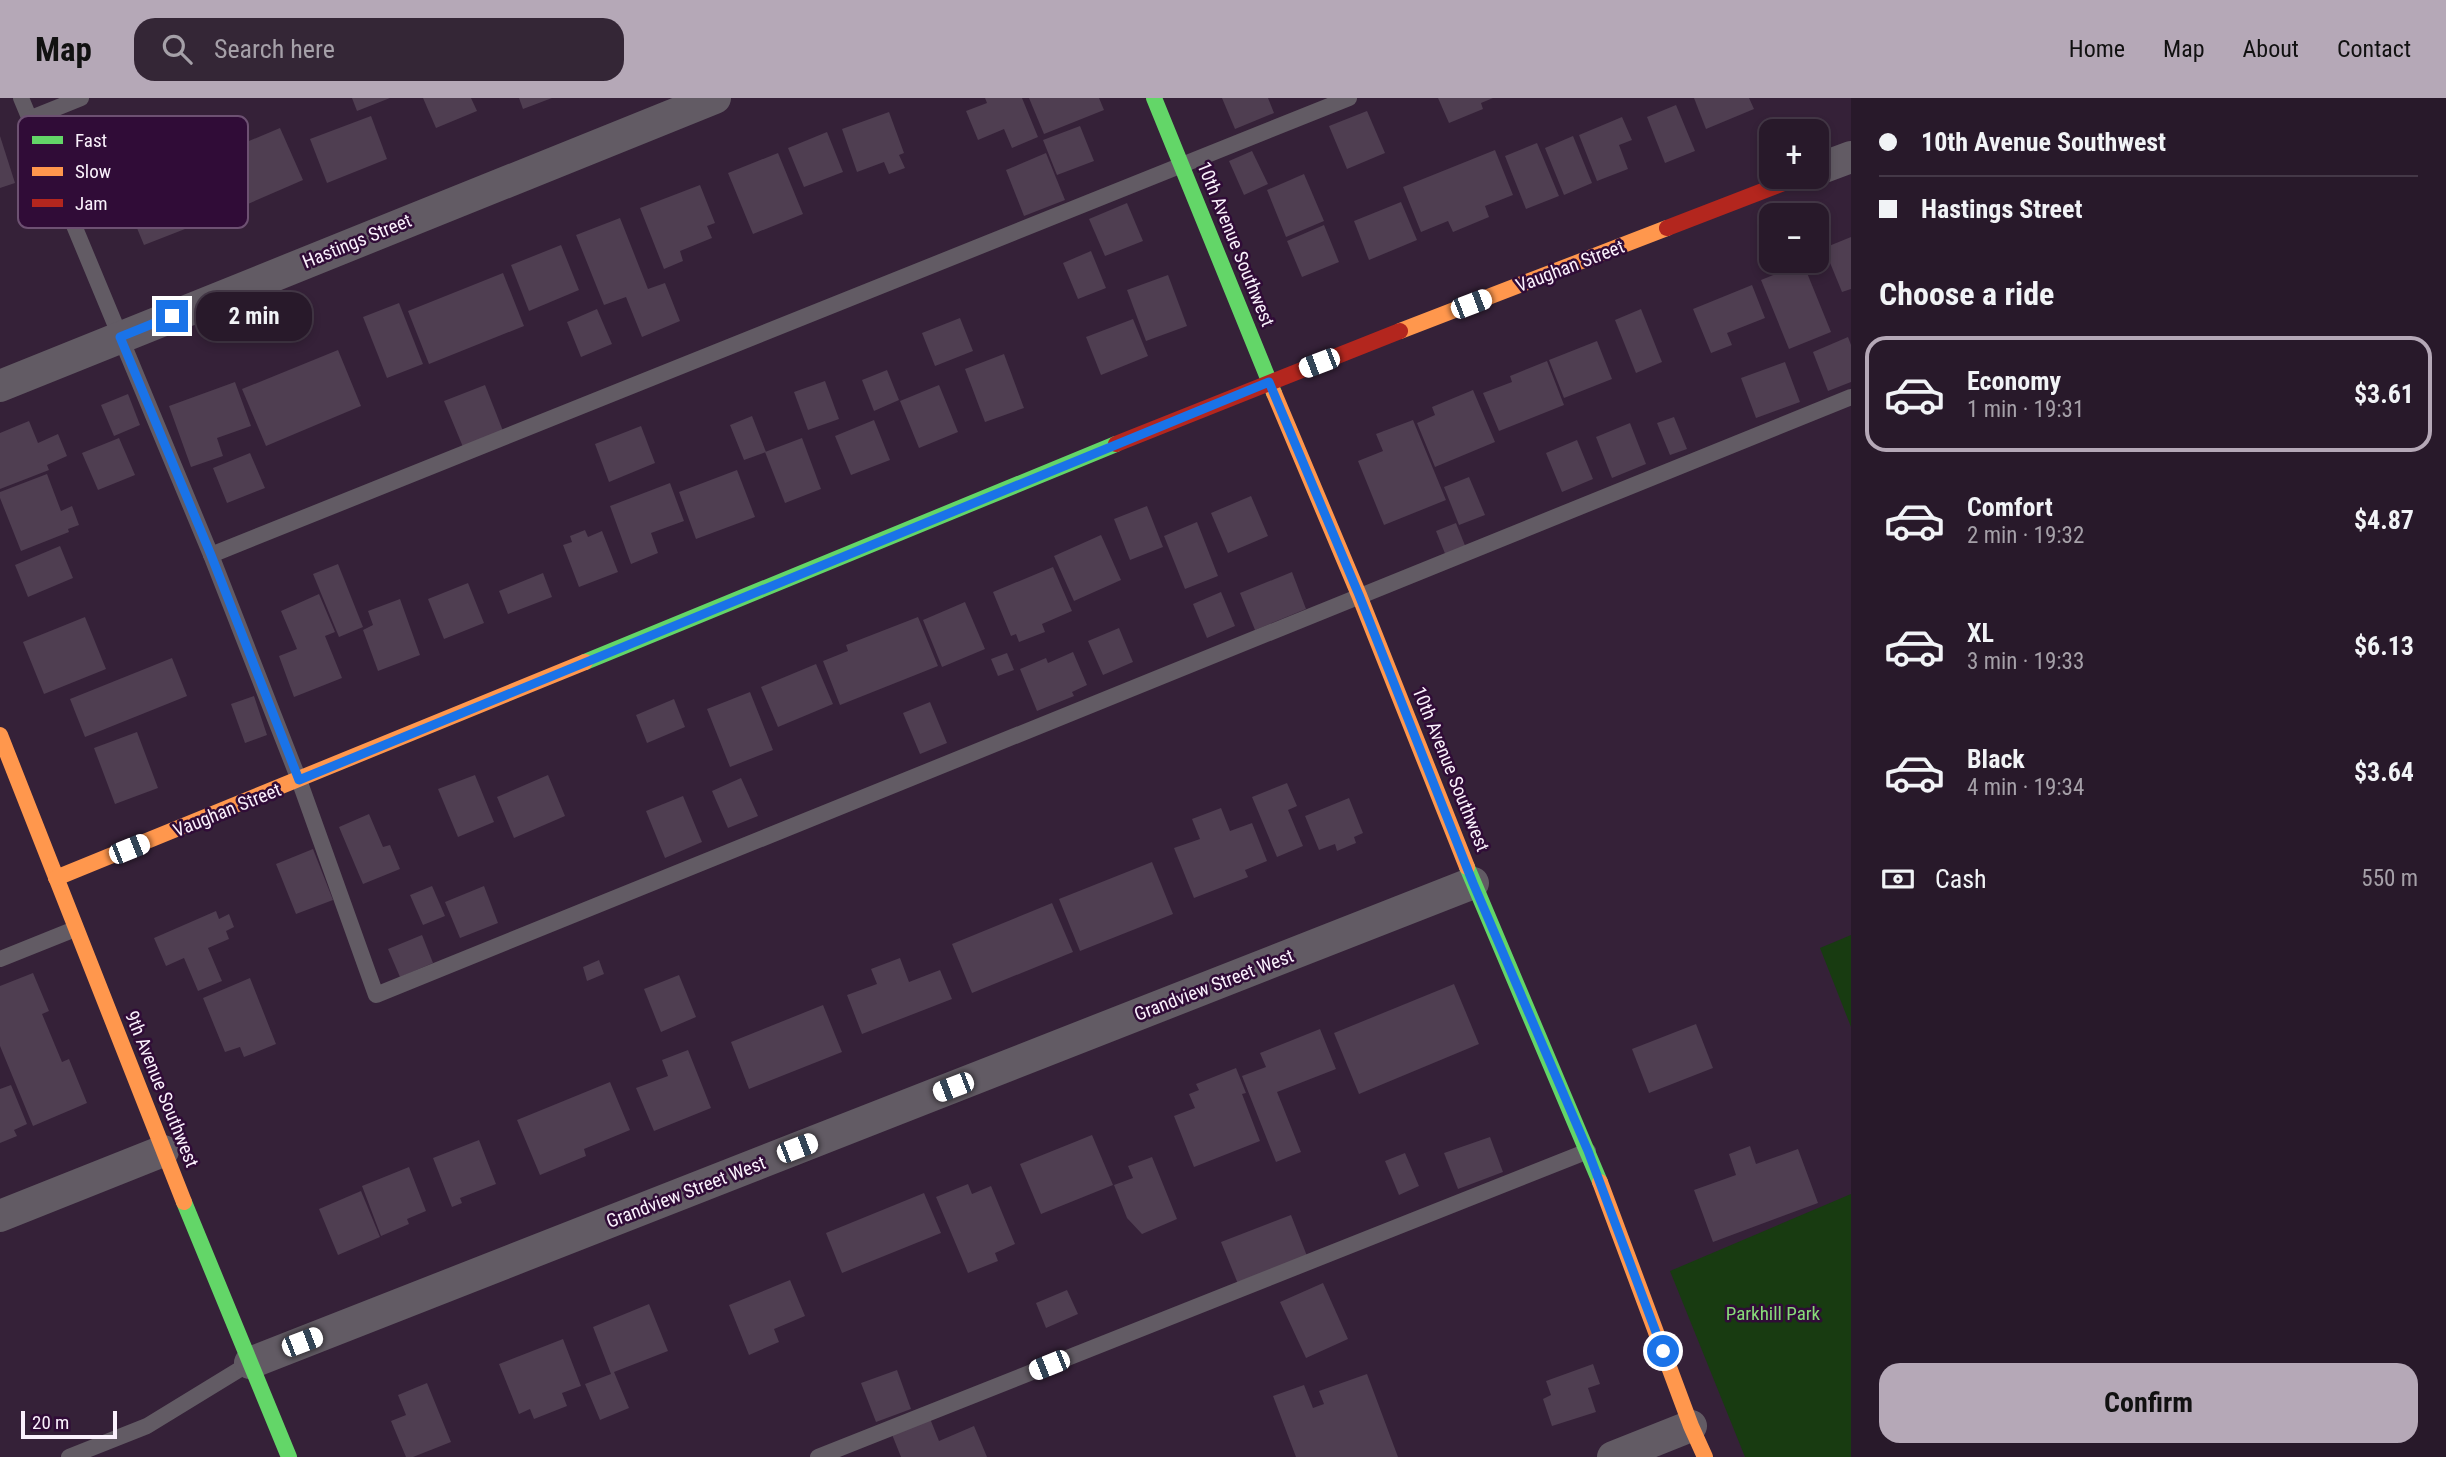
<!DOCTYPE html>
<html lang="en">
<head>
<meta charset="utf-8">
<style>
  body { margin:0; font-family:"Roboto Condensed",sans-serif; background:#342636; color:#f1f3f6; height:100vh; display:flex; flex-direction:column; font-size:26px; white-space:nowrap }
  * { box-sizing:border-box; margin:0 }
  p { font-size:23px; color:#a5a0a8 }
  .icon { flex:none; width:38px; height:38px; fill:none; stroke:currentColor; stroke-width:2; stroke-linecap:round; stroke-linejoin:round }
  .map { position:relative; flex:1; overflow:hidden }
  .panel { display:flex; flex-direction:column; background:#28192a; width:595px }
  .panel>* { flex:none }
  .top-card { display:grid; align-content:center; height:154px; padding:0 28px; background:#28192a }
  .buttons { position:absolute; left:1759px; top:21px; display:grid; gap:14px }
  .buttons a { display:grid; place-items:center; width:70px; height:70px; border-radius:14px; background:#28192a; box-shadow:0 4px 10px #0003,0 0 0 2px #443847; font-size:35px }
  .scale { position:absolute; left:21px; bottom:18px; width:96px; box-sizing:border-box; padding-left:7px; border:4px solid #faf1fc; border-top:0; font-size:19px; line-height:24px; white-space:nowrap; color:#faf1fc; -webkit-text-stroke:5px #300c37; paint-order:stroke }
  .end { position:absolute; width:32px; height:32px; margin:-16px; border:9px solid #1a73e8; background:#fff; box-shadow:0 0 0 4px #fff }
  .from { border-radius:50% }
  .bubble { position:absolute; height:49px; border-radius:21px; background:#28192a; box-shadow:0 4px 10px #0003,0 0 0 2px #443847; font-size:23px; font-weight:700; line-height:49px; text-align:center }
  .car { position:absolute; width:21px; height:42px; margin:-21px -10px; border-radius:9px; box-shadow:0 0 5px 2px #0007; background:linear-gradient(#fff 24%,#345 0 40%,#fff 0 76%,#345 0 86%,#fff 0) }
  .top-card b { display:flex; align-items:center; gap:24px; height:66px; font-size:26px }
  .top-card b+b { border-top:2px solid #443847 }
  .top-card i { width:18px; height:18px; background:#f1f3f6 }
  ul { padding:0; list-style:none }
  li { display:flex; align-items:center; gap:21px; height:116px; margin:0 14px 10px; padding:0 14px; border:4px solid transparent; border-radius:21px }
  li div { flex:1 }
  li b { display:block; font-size:26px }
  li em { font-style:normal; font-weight:700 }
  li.current { border-color:#b5a8b7 }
  li>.icon { width:63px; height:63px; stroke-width:1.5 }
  h2 { padding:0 28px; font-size:32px; line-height:84px }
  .pay { display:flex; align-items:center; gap:18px; height:77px; padding:0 28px; font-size:26px }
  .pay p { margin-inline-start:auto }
  .button { display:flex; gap:14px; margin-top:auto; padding:14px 28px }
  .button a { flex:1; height:80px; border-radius:21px; background:#b5a8b7; color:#111; font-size:28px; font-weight:700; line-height:80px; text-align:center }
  header { display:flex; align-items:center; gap:42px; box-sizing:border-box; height:98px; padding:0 35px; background:#b5a8b7; color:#111 }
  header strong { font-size:33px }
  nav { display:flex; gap:38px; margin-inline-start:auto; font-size:24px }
  .search { width:490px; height:63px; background:#342636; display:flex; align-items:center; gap:18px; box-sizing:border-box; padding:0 24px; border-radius:21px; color:#a5a0a8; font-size:26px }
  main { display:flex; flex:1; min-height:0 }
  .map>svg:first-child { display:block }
  .green { fill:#183b11 }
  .building { fill:#4f3e51 }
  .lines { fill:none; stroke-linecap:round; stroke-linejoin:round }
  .lane { stroke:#625b64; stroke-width:16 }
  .street { stroke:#625b64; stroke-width:32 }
  .fast { stroke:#63d668; stroke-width:16 }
  .slow { stroke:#ff974d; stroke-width:16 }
  .jam { stroke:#b3261e; stroke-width:16 }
  .route { stroke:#1a73e8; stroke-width:9 }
  .labels { text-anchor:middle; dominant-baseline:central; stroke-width:5; stroke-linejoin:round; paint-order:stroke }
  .street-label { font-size:19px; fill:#faf1fc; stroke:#300c37 }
  .park-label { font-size:19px; fill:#87db79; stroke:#300c37 }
  .key { fill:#300c37; stroke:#6d5172; stroke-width:2 }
  .key-label { font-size:19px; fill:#faf1fc }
</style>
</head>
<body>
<header>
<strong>Map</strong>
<div class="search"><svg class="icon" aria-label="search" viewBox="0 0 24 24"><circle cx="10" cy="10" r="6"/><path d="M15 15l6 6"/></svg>Search here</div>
<nav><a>Home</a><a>Map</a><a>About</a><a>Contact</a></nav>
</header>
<main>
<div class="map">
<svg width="1851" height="1359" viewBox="0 0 1851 1359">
  <rect width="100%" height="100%" fill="#352138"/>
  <g class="green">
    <polygon points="1851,837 1851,929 1820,850"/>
    <polygon points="1851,1096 1851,1359 1745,1359 1670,1173"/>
  </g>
  <g class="building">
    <polygon points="352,0 390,0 357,13"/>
    <polygon points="423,0 471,0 477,13 436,30"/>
    <polygon points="519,0 552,0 523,11"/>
    <polygon points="985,0 1022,0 1038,39 1012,50 1004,31 978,42 966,13 987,5"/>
    <polygon points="1029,0 1099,0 1104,12 1044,36"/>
    <polygon points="1222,0 1268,0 1274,15 1235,31"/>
    <polygon points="1438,0 1493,0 1481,5 1483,11 1449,25"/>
    <polygon points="1694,0 1749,0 1754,11 1706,31"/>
    <polygon points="1676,7 1695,53 1665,65 1647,19"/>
    <polygon points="1367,13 1385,55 1347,71 1329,28"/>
    <polygon points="889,14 904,55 899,57 905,70 889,76 884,64 857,74 842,31"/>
    <polygon points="371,18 387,61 327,85 310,41"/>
    <polygon points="1622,19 1632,42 1619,47 1628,71 1597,83 1579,37"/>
    <polygon points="1080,28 1094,63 1057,77 1043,42"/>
    <polygon points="280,30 303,82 241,109 218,56"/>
    <polygon points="827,34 843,74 804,89 788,50"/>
    <polygon points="198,35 218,84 173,103 185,131 144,147 127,106 143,100 128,64"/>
    <polygon points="0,38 15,85 0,90"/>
    <polygon points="1573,38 1592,85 1564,97 1545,50"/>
    <polygon points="1537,45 1559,98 1526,111 1505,58"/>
    <polygon points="1495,52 1513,97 1485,108 1489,119 1453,134 1448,123 1421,134 1403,89"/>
    <polygon points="1252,53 1268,86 1244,97 1229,63"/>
    <polygon points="778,55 803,116 753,136 728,75"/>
    <polygon points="1046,55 1065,102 1024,118 1006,72"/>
    <polygon points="1304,76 1324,123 1286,139 1267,92"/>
    <polygon points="700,87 715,125 707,128 712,140 680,153 683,163 664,171 640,110"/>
    <polygon points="1401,104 1417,142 1369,162 1354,123"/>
    <polygon points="1127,105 1143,143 1105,158 1089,121"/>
    <polygon points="620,120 648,191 665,185 680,223 642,239 626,199 604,207 576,137"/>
    <polygon points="1324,127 1339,164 1302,179 1287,143"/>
    <polygon points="1851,139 1851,191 1842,194 1824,150"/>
    <polygon points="561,147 579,192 529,213 511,167"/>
    <polygon points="1091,153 1106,190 1078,201 1063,165"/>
    <polygon points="1803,165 1831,234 1789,251 1761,182"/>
    <polygon points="503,175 524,228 429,266 408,213"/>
    <polygon points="1168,177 1187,228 1146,243 1127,192"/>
    <polygon points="1752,187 1765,220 1727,235 1732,247 1711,255 1693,211"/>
    <polygon points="399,205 423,266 387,280 363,219"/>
    <polygon points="597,211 612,246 581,259 567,224"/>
    <polygon points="1641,211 1662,264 1636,275 1615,222"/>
    <polygon points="960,220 973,253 935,268 922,235"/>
    <polygon points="1133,221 1148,258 1101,277 1086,239"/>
    <polygon points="1848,239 1851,247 1851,284 1828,293 1813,254"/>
    <polygon points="1597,243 1612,281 1564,300 1549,262"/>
    <polygon points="338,252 361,308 266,348 242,291"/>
    <polygon points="1004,256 1024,310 985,324 965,271"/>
    <polygon points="1547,263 1564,307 1499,333 1483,295 1512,284 1510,278"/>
    <polygon points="1785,264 1800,304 1756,320 1741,280"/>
    <polygon points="887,272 899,302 874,313 862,282"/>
    <polygon points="825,283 839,321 808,332 794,294"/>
    <polygon points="235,284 251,328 217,340 223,358 191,369 169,308"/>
    <polygon points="485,287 503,333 463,349 444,303"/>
    <polygon points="939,287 958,334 919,350 900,303"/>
    <polygon points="1473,292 1495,344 1435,369 1417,325 1435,317 1432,309"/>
    <polygon points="128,296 140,327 114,338 101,307"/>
    <polygon points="752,318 766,354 744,362 730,327"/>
    <polygon points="1674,319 1687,351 1670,357 1657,325"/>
    <polygon points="874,322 890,362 851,377 835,338"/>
    <polygon points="1413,322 1446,402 1384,427 1358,363 1383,353 1376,336"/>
    <polygon points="29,323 38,345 58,336 67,358 47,367 49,372 0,391 0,335"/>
    <polygon points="1630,325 1646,366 1612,380 1596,339"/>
    <polygon points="641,328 655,365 609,384 595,346"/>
    <polygon points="119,340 135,377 98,392 82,355"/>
    <polygon points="802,340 821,391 785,405 765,354"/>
    <polygon points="1577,342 1593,381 1562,394 1546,355"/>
    <polygon points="250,355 265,390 227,405 213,370"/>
    <polygon points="737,372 755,419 696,441 679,394"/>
    <polygon points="47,376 61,413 72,408 79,427 68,431 69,434 21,453 0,400 0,394"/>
    <polygon points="1469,379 1485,417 1459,427 1444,389"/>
    <polygon points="670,385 684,423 651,435 658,455 631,466 610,408"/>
    <polygon points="1251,398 1268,438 1228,455 1211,415"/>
    <polygon points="1147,408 1163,449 1130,462 1114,421"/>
    <polygon points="1197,424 1218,478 1185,491 1164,438"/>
    <polygon points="1456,425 1466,450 1446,458 1436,433"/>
    <polygon points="585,432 588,439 602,433 618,474 579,489 563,447 572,444 570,438"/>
    <polygon points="1101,437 1121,482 1074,503 1054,458"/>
    <polygon points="60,448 73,480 28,499 15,467"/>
    <polygon points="338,466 363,529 339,539 313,476"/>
    <polygon points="1053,469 1072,513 1042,526 1045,534 1019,544 1016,536 1011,538 993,494"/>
    <polygon points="1292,474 1306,511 1255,532 1240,495"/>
    <polygon points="543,475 552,499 508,516 499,493"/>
    <polygon points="468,485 484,525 444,541 428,501"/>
    <polygon points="1221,494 1235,528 1207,540 1193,506"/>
    <polygon points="319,496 335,534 325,538 342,580 294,599 279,558 297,551 281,513"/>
    <polygon points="400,501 420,557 378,573 363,532 373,527 368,513"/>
    <polygon points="965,504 985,551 942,569 923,522"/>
    <polygon points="85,519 106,571 44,596 23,544"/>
    <polygon points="918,519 938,568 840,607 823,563 848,553 846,547"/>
    <polygon points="1119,530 1133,564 1103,577 1088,543"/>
    <polygon points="1073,554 1087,587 1072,594 1074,598 1037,613 1020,571 1046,560 1048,565"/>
    <polygon points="1007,555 1014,572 998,578 991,561"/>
    <polygon points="172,560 187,598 85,639 70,601"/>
    <polygon points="816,566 833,606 778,629 761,589"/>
    <polygon points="750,594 773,652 730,669 707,611"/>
    <polygon points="254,598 267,637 245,645 231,606"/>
    <polygon points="674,601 685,629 647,645 636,617"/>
    <polygon points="930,604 947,645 920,656 903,615"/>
    <polygon points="137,634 158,690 115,706 94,650"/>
    <polygon points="475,677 494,724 458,739 438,691"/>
    <polygon points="548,677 565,718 514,740 497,699"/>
    <polygon points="741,680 758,718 728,730 712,693"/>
    <polygon points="1287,685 1297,708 1288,712 1303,748 1277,759 1252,699"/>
    <polygon points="683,698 702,744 665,760 646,713"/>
    <polygon points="1349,700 1363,735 1354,739 1356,745 1337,753 1335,746 1319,752 1305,718"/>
    <polygon points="1221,710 1230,733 1252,725 1267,763 1245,772 1248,779 1194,800 1174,750 1200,741 1192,721"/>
    <polygon points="369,716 383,749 390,747 400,771 363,786 339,729"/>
    <polygon points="313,751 333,802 296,816 276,766"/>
    <polygon points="1152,764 1173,816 1080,853 1059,801"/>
    <polygon points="432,788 445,818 423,827 410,797"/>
    <polygon points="484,788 498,825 460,840 445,804"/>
    <polygon points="1052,805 1073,854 972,895 952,846"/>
    <polygon points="216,813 219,821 229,816 234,829 226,833 229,841 208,850 222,883 198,893 184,860 166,868 154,840"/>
    <polygon points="422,837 433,865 400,879 388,851"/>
    <polygon points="900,860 909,884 940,872 952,901 862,936 847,897 877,886 871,871"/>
    <polygon points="599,862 604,876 587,883 583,869"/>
    <polygon points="33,875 49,913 42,916 62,964 69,961 87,1005 33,1028 0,948 0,888"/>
    <polygon points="679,877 696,919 661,934 644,891"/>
    <polygon points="250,880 276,946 244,959 240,949 225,954 203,900"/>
    <polygon points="1454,886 1479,946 1359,996 1334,935"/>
    <polygon points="823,907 842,954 749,991 731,944"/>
    <polygon points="1696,926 1713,970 1649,995 1632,951"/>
    <polygon points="1320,931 1336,971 1277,994 1301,1054 1276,1064 1242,978 1266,969 1260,955"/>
    <polygon points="688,952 711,1010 654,1033 636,990 668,978 662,962"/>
    <polygon points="1236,970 1246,995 1242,996 1260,1043 1194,1069 1174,1018 1195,1010 1189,996 1199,992 1196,986"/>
    <polygon points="610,984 630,1032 584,1051 586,1058 540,1077 517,1022"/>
    <polygon points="11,987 27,1026 14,1032 17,1038 0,1045 0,991"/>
    <polygon points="1092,1037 1113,1087 1041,1116 1020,1066"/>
    <polygon points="1490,1039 1503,1074 1458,1091 1444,1055"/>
    <polygon points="479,1042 496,1086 460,1100 462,1105 452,1109 433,1060"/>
    <polygon points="1750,1048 1756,1066 1798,1051 1818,1105 1713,1144 1694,1092 1736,1077 1729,1056"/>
    <polygon points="1405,1055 1419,1088 1399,1097 1385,1063"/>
    <polygon points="1152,1059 1177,1121 1142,1136 1127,1120 1114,1087 1133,1080 1128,1068"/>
    <polygon points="409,1069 426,1113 407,1121 409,1126 381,1138 362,1088"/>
    <polygon points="968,1086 972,1096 991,1088 1015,1146 995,1155 998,1163 968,1175 936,1099"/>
    <polygon points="361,1093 380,1139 338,1157 319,1111"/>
    <polygon points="924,1095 941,1135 842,1175 826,1135"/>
    <polygon points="1291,1117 1307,1158 1238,1186 1221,1144"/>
    <polygon points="790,1182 805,1218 774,1231 779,1244 749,1257 729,1207"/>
    <polygon points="1323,1185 1348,1241 1306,1260 1280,1204"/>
    <polygon points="1067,1192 1078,1216 1046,1230 1036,1205"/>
    <polygon points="649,1206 668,1253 614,1274 629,1310 600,1322 585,1286 611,1276 593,1229"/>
    <polygon points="563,1241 581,1288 562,1295 567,1308 534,1321 530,1311 519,1316 499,1266"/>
    <polygon points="1593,1266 1600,1286 1588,1290 1596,1314 1552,1328 1543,1301 1551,1297 1546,1283"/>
    <polygon points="897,1272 911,1311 876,1324 861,1285"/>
    <polygon points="1367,1276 1398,1359 1296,1359 1273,1298 1304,1287 1313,1310 1324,1306 1319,1293"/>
    <polygon points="427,1285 451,1344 413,1359 406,1359 391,1323 406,1317 398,1297"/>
    <polygon points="929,1318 939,1343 974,1328 987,1359 901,1359 891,1334"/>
  </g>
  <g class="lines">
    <g class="lane">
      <polyline points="21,0 211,457 299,682 376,897 1851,299"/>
      <polyline points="29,21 81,0"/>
      <polyline points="211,457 1349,0"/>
      <polyline points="0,861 75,831"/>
      <polyline points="69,1359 147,1328 250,1265"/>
      <polyline points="818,1359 1588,1053"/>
    </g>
    <g class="street">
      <polyline points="1816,72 1851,59"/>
      <polyline points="0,288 715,0"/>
      <polyline points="0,1118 163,1053"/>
      <polyline points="250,1265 1473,785"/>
      <polyline points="1613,1359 1691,1328"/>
    </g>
    <g class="fast">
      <polyline points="1154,0 1274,295"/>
      <polyline points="585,564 1116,346"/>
      <polyline points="1467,769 1600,1084"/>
      <polyline points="184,1104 289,1359"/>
    </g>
    <g class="slow">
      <polyline points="1400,233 1667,130"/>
      <polyline points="1274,295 1359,497 1467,769"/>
      <polyline points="0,637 184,1104"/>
      <polyline points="56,780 585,564"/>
      <polyline points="1600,1084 1691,1328 1705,1359"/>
    </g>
    <g class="jam">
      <polyline points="1667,130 1799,79"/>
      <polyline points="1116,346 1400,233"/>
    </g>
  </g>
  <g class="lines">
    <polyline class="route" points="172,218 120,239 211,457 299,682 1269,284 1359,497 1473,785 1588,1053 1663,1253"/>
  </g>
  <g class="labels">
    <g class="street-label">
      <text transform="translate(357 143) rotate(-22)">Hastings Street</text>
      <text transform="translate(1236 146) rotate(68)">10th Avenue Southwest</text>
      <text transform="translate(1570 168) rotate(-21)">Vaughan Street</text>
      <text transform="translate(1451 671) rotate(68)">10th Avenue Southwest</text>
      <text transform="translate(227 712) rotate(-22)">Vaughan Street</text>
      <text transform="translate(1214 887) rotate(-21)">Grandview Street West</text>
      <text transform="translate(162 991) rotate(68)">9th Avenue Southwest</text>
      <text transform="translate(686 1094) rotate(-21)">Grandview Street West</text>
    </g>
    <g class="park-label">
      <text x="1773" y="1215">Parkhill Park</text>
    </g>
  </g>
  <rect x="18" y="18" width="230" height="112" rx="10" class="key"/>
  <rect x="32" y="38" width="31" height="8" fill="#63d668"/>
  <rect x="32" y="69" width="31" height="9" fill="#ff974d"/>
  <rect x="32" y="101" width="31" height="8" fill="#b3261e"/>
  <g class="key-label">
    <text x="75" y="49">Fast</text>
    <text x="75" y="80">Slow</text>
    <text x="75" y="112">Jam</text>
  </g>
</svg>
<div class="buttons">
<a>+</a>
<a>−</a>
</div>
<div class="scale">20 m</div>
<i class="end from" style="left:1663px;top:1253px"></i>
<i class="end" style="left:172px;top:218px"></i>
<div class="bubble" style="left:196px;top:194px;width:116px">2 min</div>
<i class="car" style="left:1471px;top:206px;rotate:69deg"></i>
<i class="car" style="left:1319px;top:265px;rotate:249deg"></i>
<i class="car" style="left:129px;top:751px;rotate:68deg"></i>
<i class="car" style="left:953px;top:989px;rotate:249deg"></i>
<i class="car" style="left:797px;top:1050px;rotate:69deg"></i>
<i class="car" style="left:302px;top:1244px;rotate:69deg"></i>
<i class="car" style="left:1049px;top:1267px;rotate:248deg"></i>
</div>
<section class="panel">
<div class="top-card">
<b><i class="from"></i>10th Avenue Southwest</b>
<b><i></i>Hastings Street</b>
</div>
<h2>Choose a ride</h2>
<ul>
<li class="current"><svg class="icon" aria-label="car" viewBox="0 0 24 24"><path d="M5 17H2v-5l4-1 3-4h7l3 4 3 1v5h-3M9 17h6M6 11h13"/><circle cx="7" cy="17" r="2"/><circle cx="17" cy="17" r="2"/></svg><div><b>Economy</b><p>1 min · 19:31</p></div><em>$3.61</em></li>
<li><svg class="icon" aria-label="car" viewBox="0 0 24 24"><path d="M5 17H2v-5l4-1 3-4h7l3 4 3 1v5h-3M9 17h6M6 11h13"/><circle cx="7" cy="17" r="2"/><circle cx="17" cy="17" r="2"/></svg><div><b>Comfort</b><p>2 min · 19:32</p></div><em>$4.87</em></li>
<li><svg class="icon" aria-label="car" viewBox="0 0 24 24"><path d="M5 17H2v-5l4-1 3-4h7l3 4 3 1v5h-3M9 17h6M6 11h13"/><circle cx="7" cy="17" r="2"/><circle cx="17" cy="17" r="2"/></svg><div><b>XL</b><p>3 min · 19:33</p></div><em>$6.13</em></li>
<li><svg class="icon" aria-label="car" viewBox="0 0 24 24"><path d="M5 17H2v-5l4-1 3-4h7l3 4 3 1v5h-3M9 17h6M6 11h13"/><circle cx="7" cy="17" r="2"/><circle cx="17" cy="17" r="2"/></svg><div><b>Black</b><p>4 min · 19:34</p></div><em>$3.64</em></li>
</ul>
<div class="pay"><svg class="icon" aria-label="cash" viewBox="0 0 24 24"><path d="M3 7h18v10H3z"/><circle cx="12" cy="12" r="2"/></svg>Cash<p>550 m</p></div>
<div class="button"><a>Confirm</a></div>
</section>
</main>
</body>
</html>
